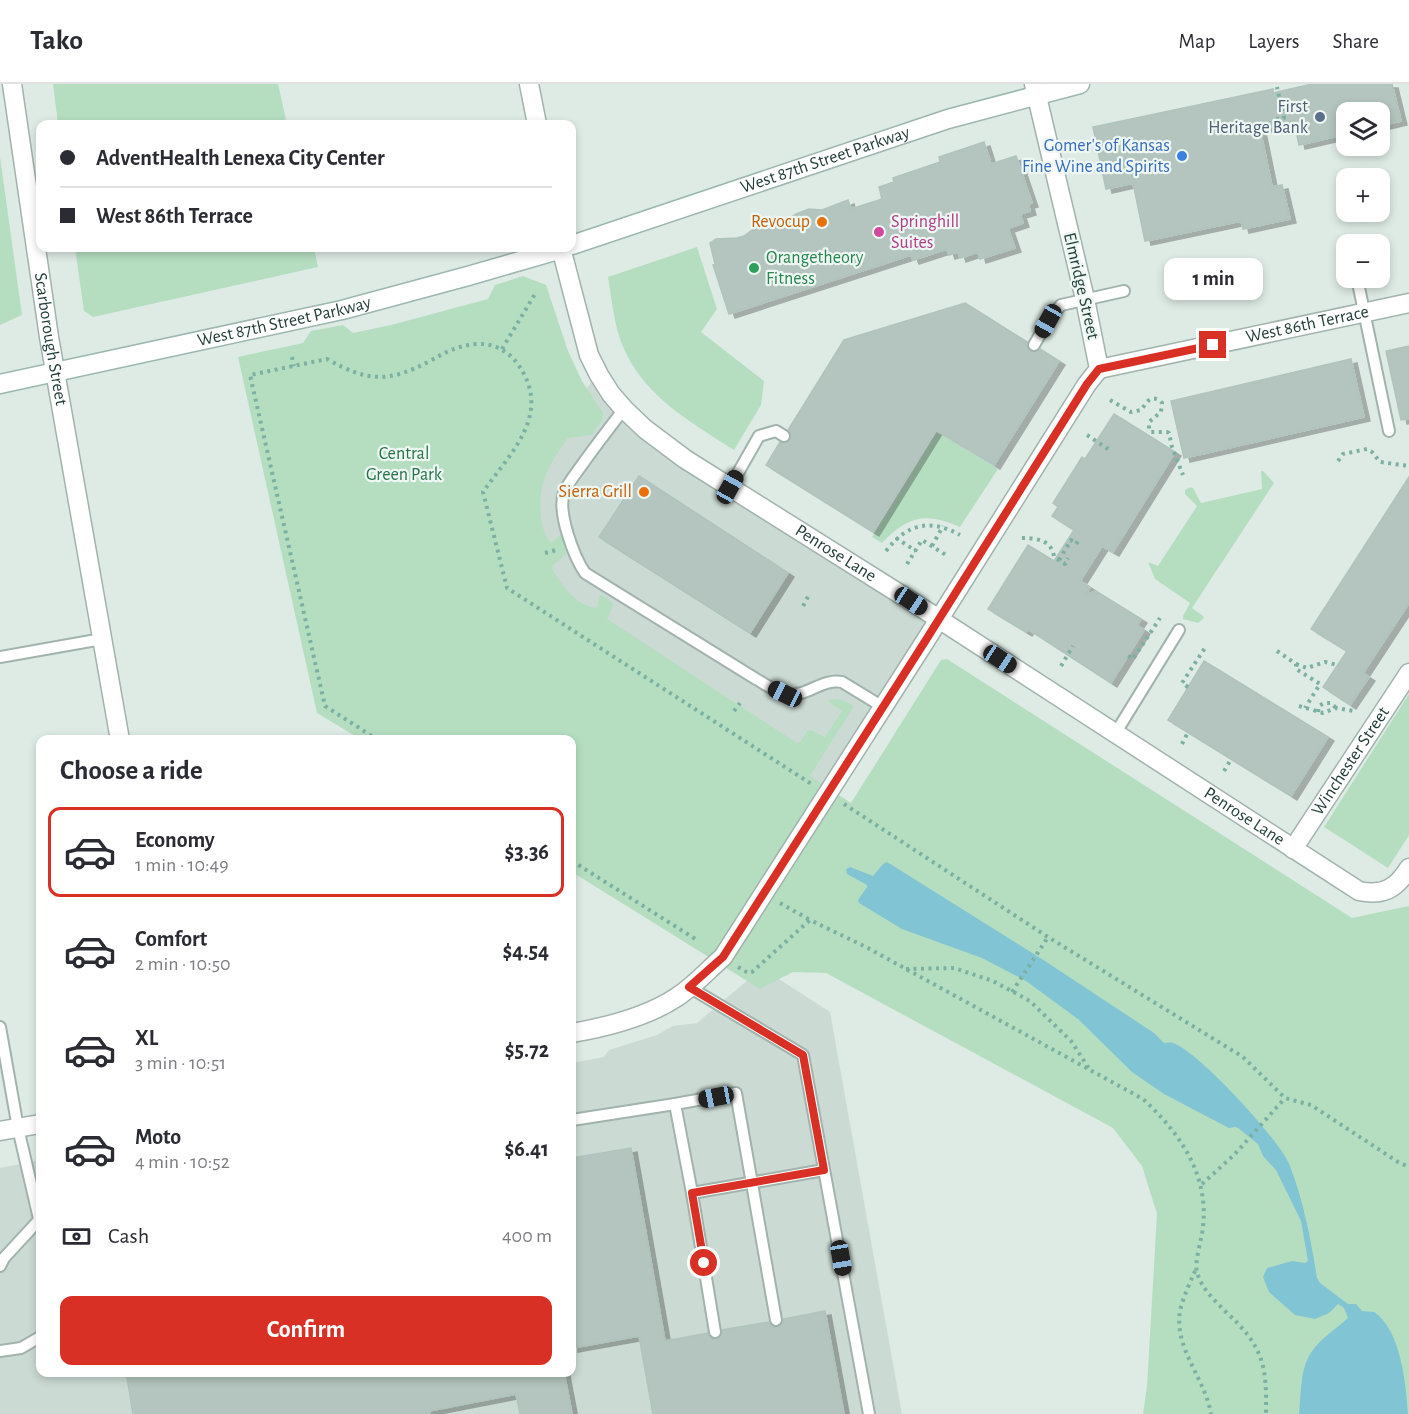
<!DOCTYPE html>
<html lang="en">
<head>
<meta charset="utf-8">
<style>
  body { margin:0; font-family:"Alegreya Sans",sans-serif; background:#f2f2f3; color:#2b2b33; height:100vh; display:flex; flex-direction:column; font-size:22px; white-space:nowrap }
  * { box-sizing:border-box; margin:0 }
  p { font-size:20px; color:#7c7c81 }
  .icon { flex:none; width:33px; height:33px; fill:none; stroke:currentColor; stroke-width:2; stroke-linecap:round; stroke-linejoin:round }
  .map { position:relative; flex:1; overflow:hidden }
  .sheet { position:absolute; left:36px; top:651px; width:540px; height:642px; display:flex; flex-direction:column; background:#fff; border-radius:12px; box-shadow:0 3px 9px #0003 }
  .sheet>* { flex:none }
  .top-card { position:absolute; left:36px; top:36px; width:540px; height:132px; border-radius:12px; box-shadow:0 3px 9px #0003; display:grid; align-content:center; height:132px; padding:0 24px; background:#fff }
  .tools { position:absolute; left:1336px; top:18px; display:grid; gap:12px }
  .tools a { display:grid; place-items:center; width:54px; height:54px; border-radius:12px; background:#fff; box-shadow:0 3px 9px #0003; font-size:30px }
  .end { position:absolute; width:27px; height:27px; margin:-14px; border:8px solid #d93025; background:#fff; box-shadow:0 0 0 3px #fff }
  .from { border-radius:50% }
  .bubble { position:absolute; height:42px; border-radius:12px; background:#fff; box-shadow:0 3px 9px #0003; font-size:20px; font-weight:600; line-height:42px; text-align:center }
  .car { position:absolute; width:18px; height:36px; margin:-18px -9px; border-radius:8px; box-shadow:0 0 4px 2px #0007; background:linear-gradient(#222 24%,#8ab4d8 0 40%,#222 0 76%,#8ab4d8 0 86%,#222 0) }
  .top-card b { display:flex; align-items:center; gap:21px; height:57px; font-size:22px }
  .top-card b+b { border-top:2px solid #e1e1e2 }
  .top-card i { width:15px; height:15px; background:#2b2b33 }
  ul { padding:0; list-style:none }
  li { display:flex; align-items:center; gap:18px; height:90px; margin:0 12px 9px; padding:0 12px; border:3px solid transparent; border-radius:12px }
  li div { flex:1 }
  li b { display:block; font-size:22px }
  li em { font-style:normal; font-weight:600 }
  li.selected { border-color:#d93025 }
  li>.icon { width:54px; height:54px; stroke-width:1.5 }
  h2 { padding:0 24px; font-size:27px; line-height:72px }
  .pay { display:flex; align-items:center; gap:15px; height:66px; padding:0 24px; font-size:22px }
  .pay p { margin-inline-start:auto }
  .primary-button { display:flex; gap:12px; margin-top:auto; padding:12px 24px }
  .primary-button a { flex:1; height:69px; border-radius:12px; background:#d93025; color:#fff; font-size:24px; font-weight:600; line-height:69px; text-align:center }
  header { display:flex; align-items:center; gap:36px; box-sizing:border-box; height:84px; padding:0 30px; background:#fff; border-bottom:2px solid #e1e1e2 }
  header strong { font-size:28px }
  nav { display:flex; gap:33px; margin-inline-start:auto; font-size:21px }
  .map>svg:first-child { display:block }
  .built { fill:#ccdad4 }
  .green { fill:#b5dec1 }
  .water { fill:#81c4d4 }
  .building { fill:#b3c5be; stroke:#b0c4bd; stroke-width:1.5; filter:url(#shadow) }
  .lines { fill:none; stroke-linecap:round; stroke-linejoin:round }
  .service-casing { stroke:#a1b3ac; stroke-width:14 }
  .minor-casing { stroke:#a1b3ac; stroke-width:21 }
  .secondary-casing { stroke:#9cb7ae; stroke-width:21 }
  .path { stroke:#7cb0a2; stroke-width:4; stroke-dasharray:3 4.5; stroke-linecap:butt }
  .service { stroke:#fff; stroke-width:10 }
  .minor { stroke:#fff; stroke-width:18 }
  .secondary { stroke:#fff; stroke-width:18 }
  .route { stroke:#d93025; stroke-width:8 }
  .service-dot { fill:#5c6f8a; stroke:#eef7f3; stroke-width:2 }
  .shop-dot { fill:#3f7fe0; stroke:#eef7f3; stroke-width:2 }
  .food-dot { fill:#e8710a; stroke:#eef7f3; stroke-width:2 }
  .hotel-dot { fill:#d1479c; stroke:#eef7f3; stroke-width:2 }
  .leisure-dot { fill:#2e9e5b; stroke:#eef7f3; stroke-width:2 }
  .labels { text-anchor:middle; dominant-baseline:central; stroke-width:4.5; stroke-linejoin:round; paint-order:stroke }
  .service-label { font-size:18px; fill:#4e5e75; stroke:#eef7f3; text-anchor:end }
  .shop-label { font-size:18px; fill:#366cbe; stroke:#eef7f3; text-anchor:end }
  .street-label { font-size:18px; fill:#1e3b34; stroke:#eef7f3 }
  .food-label { font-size:18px; fill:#c56008; stroke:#eef7f3; text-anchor:end }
  .hotel-label { font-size:18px; fill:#b23c85; stroke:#eef7f3; text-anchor:start }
  .leisure-label { font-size:18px; fill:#27864d; stroke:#eef7f3; text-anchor:start }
  .park-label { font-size:18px; fill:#267447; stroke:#eef7f3 }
</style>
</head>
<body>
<header>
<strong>Tako</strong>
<nav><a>Map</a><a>Layers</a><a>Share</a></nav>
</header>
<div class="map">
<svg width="1409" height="1330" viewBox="0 0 1409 1330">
  <defs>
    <filter id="shadow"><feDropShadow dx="6" dy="4" stdDeviation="0" flood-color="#0004"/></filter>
  </defs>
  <rect width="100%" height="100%" fill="#deebe5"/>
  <g class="built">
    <polygon points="596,291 624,329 934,536 827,707 539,517 515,408"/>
    <polygon points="762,884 830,928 902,1330 0,1330 0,1084 40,1076 40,1288 572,1288 572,979 604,973 609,966 657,951 673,942 697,939"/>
  </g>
  <g class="green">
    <polygon points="53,0 278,0 287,40 58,40"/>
    <polygon points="0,73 22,231 0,241"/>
    <path d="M697 163 717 225 701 248 764 297 761 321 734 366C692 339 645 313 624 265 614 243 612 217 608 193Z"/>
    <polygon points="75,164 314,164 318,183 93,233 84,227"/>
    <path d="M523 192 546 201 568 267 582 297 603 329V334L592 351 568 354C550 379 537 400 541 432 542 441 544 450 550 458H553L559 452H562L566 470 553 481 552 485C563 502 576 522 597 524L600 511 604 512 612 518 613 522 607 535 797 659 800 658 807 647 811 646 825 653 842 627 827 617C838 614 844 616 854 622L810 692 851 719 941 576 947 575 1352 834 1409 822V1330H1143L1147 1302 1157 1130 1142 1082 1113 1044 826 889 793 888 760 905 572 788V656L360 655 317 629 238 273 303 259 311 247 343 241 353 249 391 241 488 215 495 201Z"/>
    <path d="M937 348 998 385 960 443C926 428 908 432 882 459L872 453Z"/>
    <polygon points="1261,387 1263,387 1274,399 1192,524 1203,532 1204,534 1198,539 1183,535 1183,532 1190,519 1155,495 1148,478 1158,482 1197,422 1185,410 1185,406 1190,403 1193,404 1201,419 1262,405"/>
    <polygon points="1409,610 1409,751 1388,784 1324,743"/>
  </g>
  <path class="water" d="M887 778 1045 877 1154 949 1164 959C1167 959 1170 958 1173 959 1198 967 1281 1057 1290 1082 1304 1119 1311 1156 1317 1194L1320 1199 1348 1220H1356L1362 1227 1374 1228C1401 1246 1406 1300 1408 1330H1299C1301 1312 1300 1290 1308 1274 1316 1257 1335 1246 1348 1234L1344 1224 1338 1220 1329 1229 1315 1235 1295 1231 1269 1208 1263 1193 1267 1184 1292 1177 1305 1179 1308 1177 1301 1137 1276 1086 1263 1072 1258 1060 1238 1044 1235 1043 1229 1044 1164 1010 1132 988 1078 935 1026 897 982 874 902 845 859 819 858 816 867 803V801L847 790 846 785 850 783 873 792 883 780Z"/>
  <g class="building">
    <polygon points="1312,0 1392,0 1401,37 1380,42 1380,28 1347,28 1347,50 1299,61 1294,37 1260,45 1272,103 1282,101 1290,135 1243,145 1241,137 1145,157 1133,99 1106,105 1093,43 1273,5 1273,9"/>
    <polygon points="984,58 991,80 1016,72 1032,119 1028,120 1030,127 1020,130 1023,139 1008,144 1015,164 980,175 978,168 960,174 958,168 949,171 947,165 913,176 911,171 729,230 713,181 715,180 710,159 716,155 737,154 744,152 759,141 778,140 786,137 796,130 809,125 822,126 848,116 851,125 882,115 879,103 894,98 893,94 940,78 939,73"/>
    <polygon points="965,219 1027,258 1027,262 1030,267 1035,268 1040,265 1059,277 994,381 936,346 873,448 766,381 780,358 784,359 790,356 791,352 788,346 844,256"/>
    <polygon points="1409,262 1409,335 1401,336 1386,267"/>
    <polygon points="1351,275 1364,333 1184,374 1171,317"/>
    <polygon points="1114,330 1175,368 1113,468 1102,462 1080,497 1090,503 1086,511 1096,507 1141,535 1137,541 1144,546 1111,599 1028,545 1026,548 988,525 1028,461 1054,477 1074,446 1052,432 1058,423 1053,419 1082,373 1085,375"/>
    <polygon points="639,392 788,489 750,549 599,453"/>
    <polygon points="1409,393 1409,519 1363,589 1369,593 1350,621 1323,603 1347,567 1311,545"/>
    <polygon points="1204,577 1328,653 1291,712 1168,636"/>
    <polygon points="631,1064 665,1257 708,1249 712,1255 717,1255 722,1251 722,1246 769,1238 773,1243 778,1243 783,1239 783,1235 825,1227 844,1330 653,1330 639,1252 572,1264 572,1074"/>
    <polygon points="126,1288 564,1288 572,1330 520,1330 516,1310 429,1327 430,1330 133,1330"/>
  </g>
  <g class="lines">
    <g class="service-casing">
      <g id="service">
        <polyline points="1357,194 1389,347"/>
        <polyline points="1034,261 1048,237 1061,221 1124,207"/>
        <path d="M624 325C610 343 597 360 584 378 578 387 568 398 564 409 557 428 574 473 585 489L756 595C765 600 776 608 786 610 806 614 822 594 842 598L883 623"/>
        <polyline points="730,403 759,352 776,347 784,352"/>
        <polyline points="0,573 102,555"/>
        <polyline points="1115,650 1179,546"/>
        <polyline points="689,903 803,971 869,1330"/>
        <polyline points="0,943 18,1044 40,1139"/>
        <polyline points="675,1020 736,1009 776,1236"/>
        <polyline points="572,1036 675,1020 692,1109 824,1086"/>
        <polyline points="692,1109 715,1248"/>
        <polyline points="0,1182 4,1174 40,1135"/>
        <polyline points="0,1267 21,1264 40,1253"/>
      </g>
    </g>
    <g class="minor-casing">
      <g id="minor">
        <path id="s1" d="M12 0 49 253 120 656"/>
        <polyline points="529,0 537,40"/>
        <path id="s2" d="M561 164 589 271 599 291 611 310 624 325 645 345 685 375 911 517 1359 807C1383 812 1396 805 1409 784"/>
        <path id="s3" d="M1099 285 1409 219"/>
        <path id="s4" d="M1293 765 1409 589"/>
        <path d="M572 949C607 943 647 933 677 913 694 902 708 886 723 873L924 559 1087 300 1099 285 1085 215 1034 0"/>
        <polyline points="0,1047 40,1040"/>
      </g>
    </g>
    <g class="secondary-casing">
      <g id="secondary">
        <path id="s5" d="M572 161 948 35 1080 0"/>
        <path id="s6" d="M0 300 342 226 468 192 565 164"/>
      </g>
    </g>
    <g class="path">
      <polyline points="1276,35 1284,34 1277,3"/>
      <polyline points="502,265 535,210"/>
      <polyline points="292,273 294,282"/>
      <path d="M1110 316 1131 328 1141 326C1146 320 1149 311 1159 316L1162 319 1161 328 1149 338V345L1151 348H1167L1169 349 1172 363 1183 391"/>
      <polyline points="1087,351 1111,367"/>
      <polyline points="1338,377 1343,370 1367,365 1372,368 1380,378 1409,382"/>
      <polyline points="896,454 916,467"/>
      <path d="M1022 454C1036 454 1052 456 1054 473L1065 480 1068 474"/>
      <polyline points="932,462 943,442"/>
      <path d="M886 467C907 440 929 434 960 451"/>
      <polyline points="545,469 556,466"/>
      <polyline points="1059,476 1071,456 1076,460 1078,457"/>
      <polyline points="907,480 922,456 946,471"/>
      <polyline points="803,522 809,511"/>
      <polyline points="1277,567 1296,580 1296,585 1320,600 1305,624"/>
      <polyline points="1128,572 1133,575 1160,534"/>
      <polyline points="1296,580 1307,584 1325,578 1337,581"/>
      <polyline points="1061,582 1073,562"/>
      <polyline points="1188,603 1182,599 1205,564"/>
      <polyline points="1299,622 1323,629 1336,624 1354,627"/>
      <polyline points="734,627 740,619"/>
      <polyline points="1318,628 1319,622 1324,619 1331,619 1336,624"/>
      <path d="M378 656 325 622 250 291 327 275C368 298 388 299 430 277 445 268 460 261 477 260 493 259 508 267 517 279 554 329 511 368 483 408L507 504 813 701"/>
      <polyline points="1182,660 1187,650"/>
      <polyline points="1224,687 1230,677"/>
      <polyline points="844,720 1048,853 1243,973 1285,1014 1311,1021 1398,1078 1409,1083"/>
      <polyline points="572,777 697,856"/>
      <polyline points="780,819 810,836"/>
      <path d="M738 883 748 889 752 888 810 836 866 863 1143 1015C1180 1049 1209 1091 1203 1143 1202 1155 1194 1178 1197 1188 1201 1204 1215 1217 1226 1228 1263 1262 1267 1281 1266 1330"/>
      <polyline points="906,885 954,884 993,897 1030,917 1071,957 1090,986"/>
      <polyline points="1012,908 1048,853"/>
      <polyline points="1202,1100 1234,1071 1285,1014"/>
      <path d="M1195 1187C1190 1199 1183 1213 1180 1227 1174 1265 1205 1294 1211 1330"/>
    </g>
    <use href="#service" class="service"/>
    <use href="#minor" class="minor"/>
    <use href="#secondary" class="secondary"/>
  </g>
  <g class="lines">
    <polyline class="route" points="704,1179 692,1109 824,1086 803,971 689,903 723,873 924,559 1087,300 1099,285 1213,261"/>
  </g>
  <circle class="service-dot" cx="1320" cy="33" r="6"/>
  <circle class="shop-dot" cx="1182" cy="72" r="6"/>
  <g class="food-dot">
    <circle cx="822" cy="138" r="6"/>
    <circle cx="644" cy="408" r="6"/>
  </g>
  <circle class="hotel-dot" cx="879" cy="148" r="6"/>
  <circle class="leisure-dot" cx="754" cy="184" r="6"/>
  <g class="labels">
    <g class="service-label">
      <text x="1308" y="23">First<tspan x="1308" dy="21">Heritage Bank</tspan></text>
    </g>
    <g class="shop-label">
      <text x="1170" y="62">Gomer's of Kansas<tspan x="1170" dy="21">Fine Wine and Spirits</tspan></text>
    </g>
    <g class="street-label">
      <text stroke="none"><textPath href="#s5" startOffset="267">West 87th Street Parkway</textPath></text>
      <text transform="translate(1081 202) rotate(77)">Elmridge Street</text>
      <text stroke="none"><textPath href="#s6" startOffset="291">West 87th Street Parkway</textPath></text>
      <text stroke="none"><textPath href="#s3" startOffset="213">West 86th Terrace</textPath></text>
      <text stroke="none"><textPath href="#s1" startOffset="258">Scarborough Street</textPath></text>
      <text stroke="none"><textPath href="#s2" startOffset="432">Penrose Lane</textPath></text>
      <text stroke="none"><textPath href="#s4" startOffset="105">Winchester Street</textPath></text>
      <text stroke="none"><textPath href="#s2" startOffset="918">Penrose Lane</textPath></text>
    </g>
    <g class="food-label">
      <text x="810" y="138">Revocup</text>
      <text x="632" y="408">Sierra Grill</text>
    </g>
    <g class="hotel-label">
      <text x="891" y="138">Springhill<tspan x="891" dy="21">Suites</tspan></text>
    </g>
    <g class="leisure-label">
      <text x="766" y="174">Orangetheory<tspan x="766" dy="21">Fitness</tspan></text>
    </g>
    <g class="park-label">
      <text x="404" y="370">Central<tspan x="404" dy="21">Green Park</tspan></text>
    </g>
  </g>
</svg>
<div class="tools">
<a><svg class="icon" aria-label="layers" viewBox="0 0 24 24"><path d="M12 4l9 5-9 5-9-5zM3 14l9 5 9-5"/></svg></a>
<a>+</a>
<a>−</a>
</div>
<i class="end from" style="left:704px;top:1179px"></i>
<i class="end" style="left:1213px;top:261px"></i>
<div class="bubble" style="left:1164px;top:174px;width:99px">1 min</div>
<i class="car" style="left:1048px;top:237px;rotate:209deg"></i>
<i class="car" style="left:730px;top:403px;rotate:29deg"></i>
<i class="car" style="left:911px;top:517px;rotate:123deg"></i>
<i class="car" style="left:1000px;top:575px;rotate:123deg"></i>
<i class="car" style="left:785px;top:610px;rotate:296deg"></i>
<i class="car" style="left:716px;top:1013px;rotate:259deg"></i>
<i class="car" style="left:841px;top:1174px;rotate:170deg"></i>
<div class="top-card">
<b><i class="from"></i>AdventHealth Lenexa City Center</b>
<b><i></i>West 86th Terrace</b>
</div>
<section class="sheet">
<h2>Choose a ride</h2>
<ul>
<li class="selected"><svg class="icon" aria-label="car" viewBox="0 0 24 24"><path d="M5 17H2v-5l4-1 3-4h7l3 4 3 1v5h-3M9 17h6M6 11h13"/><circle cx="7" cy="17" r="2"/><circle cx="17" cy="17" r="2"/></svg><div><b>Economy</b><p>1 min · 10:49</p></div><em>$3.36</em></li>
<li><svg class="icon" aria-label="car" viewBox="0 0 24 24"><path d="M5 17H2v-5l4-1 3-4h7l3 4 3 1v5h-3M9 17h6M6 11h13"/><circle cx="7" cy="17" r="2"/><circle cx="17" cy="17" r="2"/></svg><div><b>Comfort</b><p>2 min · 10:50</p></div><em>$4.54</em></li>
<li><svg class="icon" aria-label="car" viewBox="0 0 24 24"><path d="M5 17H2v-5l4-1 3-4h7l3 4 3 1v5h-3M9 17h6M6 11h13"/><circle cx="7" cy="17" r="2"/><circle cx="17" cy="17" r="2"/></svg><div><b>XL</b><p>3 min · 10:51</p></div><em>$5.72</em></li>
<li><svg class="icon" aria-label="car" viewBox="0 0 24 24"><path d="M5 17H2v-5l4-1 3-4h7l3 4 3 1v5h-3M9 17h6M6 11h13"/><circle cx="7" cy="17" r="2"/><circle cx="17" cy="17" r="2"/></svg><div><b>Moto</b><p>4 min · 10:52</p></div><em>$6.41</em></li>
</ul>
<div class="pay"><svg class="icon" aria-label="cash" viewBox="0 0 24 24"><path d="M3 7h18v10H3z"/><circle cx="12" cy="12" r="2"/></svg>Cash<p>400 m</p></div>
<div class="primary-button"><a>Confirm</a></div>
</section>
</div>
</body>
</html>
